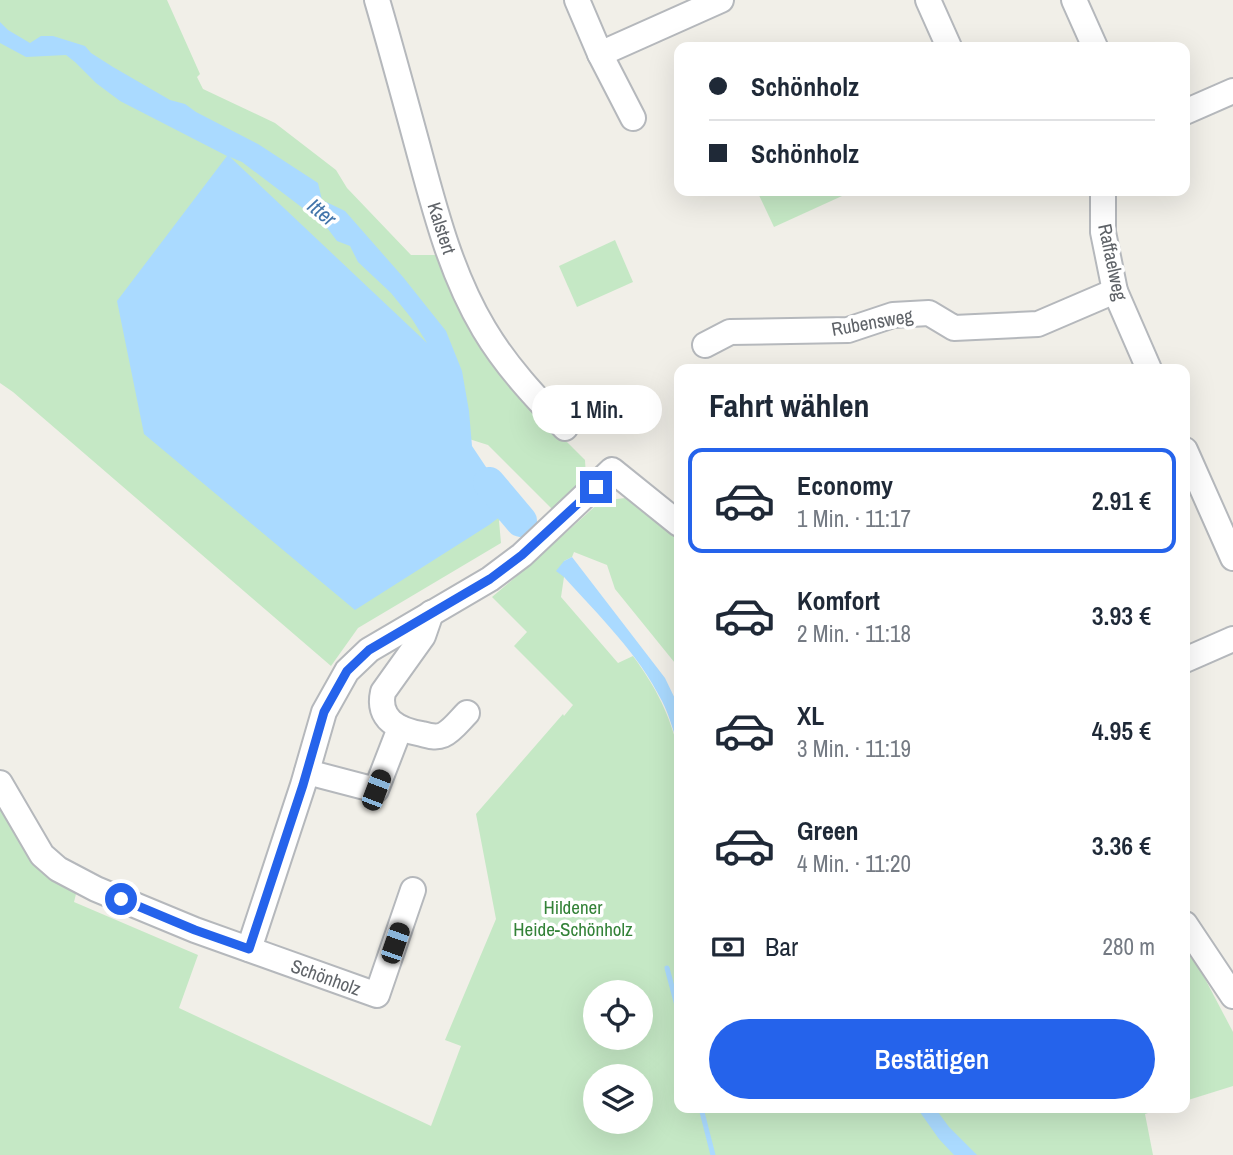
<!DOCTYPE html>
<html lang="de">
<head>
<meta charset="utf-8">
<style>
  body { margin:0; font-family:"Archivo Narrow",sans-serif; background:#f6f6f7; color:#1f2937; height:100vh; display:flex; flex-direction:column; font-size:26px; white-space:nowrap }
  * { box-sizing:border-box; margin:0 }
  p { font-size:23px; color:#747a83 }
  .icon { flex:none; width:38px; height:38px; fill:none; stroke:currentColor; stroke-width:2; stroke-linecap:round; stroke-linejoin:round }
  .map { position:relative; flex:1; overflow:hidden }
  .side { position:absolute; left:674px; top:364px; width:516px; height:749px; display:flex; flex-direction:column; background:#fff; border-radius:14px; box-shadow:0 7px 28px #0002 }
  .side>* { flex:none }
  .hud { position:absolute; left:674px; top:42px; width:516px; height:154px; border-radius:14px; box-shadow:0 7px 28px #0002; display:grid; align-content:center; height:154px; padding:0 35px; background:#fff }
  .buttons { position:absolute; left:583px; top:980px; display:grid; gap:14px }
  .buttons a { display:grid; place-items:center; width:70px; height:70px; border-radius:50%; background:#fff; box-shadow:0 7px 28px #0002; font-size:35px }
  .end { position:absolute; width:32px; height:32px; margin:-16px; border:9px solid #2563eb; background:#fff; box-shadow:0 0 0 4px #fff }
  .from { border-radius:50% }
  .bubble { position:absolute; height:49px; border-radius:24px; background:#fff; box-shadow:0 7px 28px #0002; font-size:23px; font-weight:600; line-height:49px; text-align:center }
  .car { position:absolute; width:21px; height:42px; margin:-21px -10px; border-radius:9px; box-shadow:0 0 5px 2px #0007; background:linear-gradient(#222 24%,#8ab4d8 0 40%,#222 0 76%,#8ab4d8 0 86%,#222 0) }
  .hud b { display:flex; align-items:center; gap:24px; height:66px; font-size:26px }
  .hud b+b { border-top:2px solid #e0e1e3 }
  .hud i { width:18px; height:18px; background:#1f2937 }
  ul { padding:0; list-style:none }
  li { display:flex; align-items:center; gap:21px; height:105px; margin:0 14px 10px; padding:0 21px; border:4px solid transparent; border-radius:14px }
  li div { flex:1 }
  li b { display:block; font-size:26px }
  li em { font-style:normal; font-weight:600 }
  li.active { border-color:#2563eb }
  li>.icon { width:63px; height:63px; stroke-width:1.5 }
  h2 { padding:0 35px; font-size:32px; line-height:84px }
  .pay { display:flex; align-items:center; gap:18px; height:77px; padding:0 35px; font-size:26px }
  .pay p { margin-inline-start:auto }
  .action { display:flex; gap:14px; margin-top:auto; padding:14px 35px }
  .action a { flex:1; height:80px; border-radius:42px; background:#2563eb; color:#fff; font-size:28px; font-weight:600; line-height:80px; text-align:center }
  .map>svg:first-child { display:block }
  .green { fill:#c5e8c5; fill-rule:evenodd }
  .water { fill:#aadaff; fill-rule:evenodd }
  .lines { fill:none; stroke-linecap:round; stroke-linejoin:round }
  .stream { stroke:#aadaff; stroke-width:5 }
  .river { stroke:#aadaff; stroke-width:32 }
  .minor-casing { stroke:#b5b8bc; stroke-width:28 }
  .minor { stroke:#fff; stroke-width:24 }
  .route { stroke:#2563eb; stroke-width:9 }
  .labels { text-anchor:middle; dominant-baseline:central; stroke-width:7; stroke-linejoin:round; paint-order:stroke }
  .street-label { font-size:19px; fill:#5f6368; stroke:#fff }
  .park-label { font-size:19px; fill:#348238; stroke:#fff }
  .water-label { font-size:21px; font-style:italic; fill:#4174aa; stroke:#fff }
</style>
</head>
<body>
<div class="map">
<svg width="1233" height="1155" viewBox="0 0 1233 1155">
  <rect width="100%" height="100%" fill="#f1efe8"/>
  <g class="green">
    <polygon points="0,0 167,0 200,74 197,77 203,89 275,123 336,170 347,188 411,255 436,255 447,280 512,387 585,460 586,477 580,488 554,511 488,445 450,433 506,512 499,521 501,543 358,628 331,666 13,392 0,383"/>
    <polygon points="757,191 853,191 774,227"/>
    <polygon points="615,240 633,282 577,307 559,266"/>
    <path d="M625 498 646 512 679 538V668L615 589 607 565 574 552 572 557 564 561V577L561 597 618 663 633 656C657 689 669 713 679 752V1108H1163L1145 1114 1153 1155H0V795L78 886 74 902 198 955 179 1008 431 1126 461 1046 445 1040 496 919 476 814 563 714 564 716 573 705 514 646 527 632 492 597 530 565 601 501ZM595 992H640V1038H595ZM595 1076H640V1122H595Z"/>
    <polygon points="1193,956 1233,1032 1233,1086 1185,1101 1185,959"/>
  </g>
  <g class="water">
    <path d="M0 22 8 30 30 43 41 36H53L85 46 91 53 113 67 170 100 185 104 196 112 258 144 318 183 322 200 345 211 403 277 446 331 462 371 469 411 472 446 500 488 516 507 522 510 513 520 506 512 489 525 355 610 144 434 117 301 227 156 120 101 96 83 75 62 66 55 26 57 0 43ZM230 157 242 162 325 225 337 241 350 246 358 262 391 293 412 319 427 343Z"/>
    <path d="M572 557 665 678 679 707V752C675 735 670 717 662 701 638 653 599 616 564 577L556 571 564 561Z"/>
    <polygon points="917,1108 935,1108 949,1127 977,1155 954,1155 939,1139"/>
  </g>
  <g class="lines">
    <g class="stream">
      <polyline points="667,968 679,1013"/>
      <polyline points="701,1108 713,1155"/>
    </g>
    <polyline class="river" points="489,483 521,521"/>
    <g class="minor-casing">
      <g id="minor">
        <path d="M377 0C391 48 404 96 417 144 434 207 450 272 484 329 506 366 535 397 565 428"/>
        <polyline points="577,0 600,54 633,118"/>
        <polyline points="928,0 949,47"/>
        <polyline points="1074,0 1095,47"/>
        <polyline points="600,54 721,0"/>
        <polyline points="1185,112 1233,91"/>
        <polyline points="1103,191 1103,232 1115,291 1149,369"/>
        <polyline points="705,345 730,332 848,330 893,315 929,313 954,328 1038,324 1115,291"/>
        <polyline points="1185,450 1233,558"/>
        <path d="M431 613 423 636 383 692C377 719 398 730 422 734 429 736 436 738 443 735 452 731 460 720 467 713"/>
        <polyline points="1185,660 1233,639"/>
        <polyline points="307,772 376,790 400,728"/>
        <polyline points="0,783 42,855 58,869 96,889 195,930 377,995 413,890"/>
        <polyline points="1185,924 1233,996"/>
        <polyline points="249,949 303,785 324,712 347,671 369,650 490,579 522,555 612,470 679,524"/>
      </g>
    </g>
    <use href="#minor" class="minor"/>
  </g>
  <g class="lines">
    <polyline class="route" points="121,899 195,930 249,949 303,785 324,712 347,671 369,650 490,579 522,555 596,487"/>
  </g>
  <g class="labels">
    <g class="street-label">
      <text transform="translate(442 228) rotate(72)">Kalstert</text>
      <text transform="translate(1113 262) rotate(78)">Raffaelweg</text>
      <text transform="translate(872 322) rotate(-10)">Rubensweg</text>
      <text transform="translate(326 977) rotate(20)">Schönholz</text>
    </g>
    <g class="park-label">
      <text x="573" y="907">Hildener<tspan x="573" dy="22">Heide-Schönholz</tspan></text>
    </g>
    <g class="water-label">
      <text transform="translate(322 212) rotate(39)">Itter</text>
    </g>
  </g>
</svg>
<div class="buttons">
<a><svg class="icon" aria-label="locate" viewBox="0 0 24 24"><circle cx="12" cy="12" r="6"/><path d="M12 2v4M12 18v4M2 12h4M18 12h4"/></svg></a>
<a><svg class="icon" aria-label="layers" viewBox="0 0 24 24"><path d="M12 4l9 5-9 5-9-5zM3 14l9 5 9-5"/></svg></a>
</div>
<i class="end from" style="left:121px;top:899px"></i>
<i class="end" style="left:596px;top:487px"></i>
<div class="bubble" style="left:532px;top:385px;width:130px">1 Min.</div>
<i class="car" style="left:376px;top:790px;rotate:21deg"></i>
<i class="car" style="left:395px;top:943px;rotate:19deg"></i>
<div class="hud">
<b><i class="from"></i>Schönholz</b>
<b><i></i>Schönholz</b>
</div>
<section class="side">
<h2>Fahrt wählen</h2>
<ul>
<li class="active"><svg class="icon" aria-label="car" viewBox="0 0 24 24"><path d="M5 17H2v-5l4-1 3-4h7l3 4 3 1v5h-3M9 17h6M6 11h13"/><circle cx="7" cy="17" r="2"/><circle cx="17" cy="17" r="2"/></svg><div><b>Economy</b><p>1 Min. · 11:17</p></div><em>2.91 €</em></li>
<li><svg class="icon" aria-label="car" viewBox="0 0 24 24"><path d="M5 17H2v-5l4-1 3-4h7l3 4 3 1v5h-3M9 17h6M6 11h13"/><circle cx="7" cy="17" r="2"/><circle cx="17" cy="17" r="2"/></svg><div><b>Komfort</b><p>2 Min. · 11:18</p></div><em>3.93 €</em></li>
<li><svg class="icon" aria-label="car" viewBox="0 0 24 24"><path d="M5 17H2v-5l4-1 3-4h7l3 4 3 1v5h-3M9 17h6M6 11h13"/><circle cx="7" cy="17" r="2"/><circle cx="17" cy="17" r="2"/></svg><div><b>XL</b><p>3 Min. · 11:19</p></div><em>4.95 €</em></li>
<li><svg class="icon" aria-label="car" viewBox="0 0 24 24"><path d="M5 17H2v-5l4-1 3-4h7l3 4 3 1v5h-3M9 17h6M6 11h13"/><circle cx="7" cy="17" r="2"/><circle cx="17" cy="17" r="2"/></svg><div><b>Green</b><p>4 Min. · 11:20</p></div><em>3.36 €</em></li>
</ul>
<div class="pay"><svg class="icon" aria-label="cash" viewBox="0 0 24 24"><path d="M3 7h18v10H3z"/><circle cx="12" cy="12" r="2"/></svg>Bar<p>280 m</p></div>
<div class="action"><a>Bestätigen</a></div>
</section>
</div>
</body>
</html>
